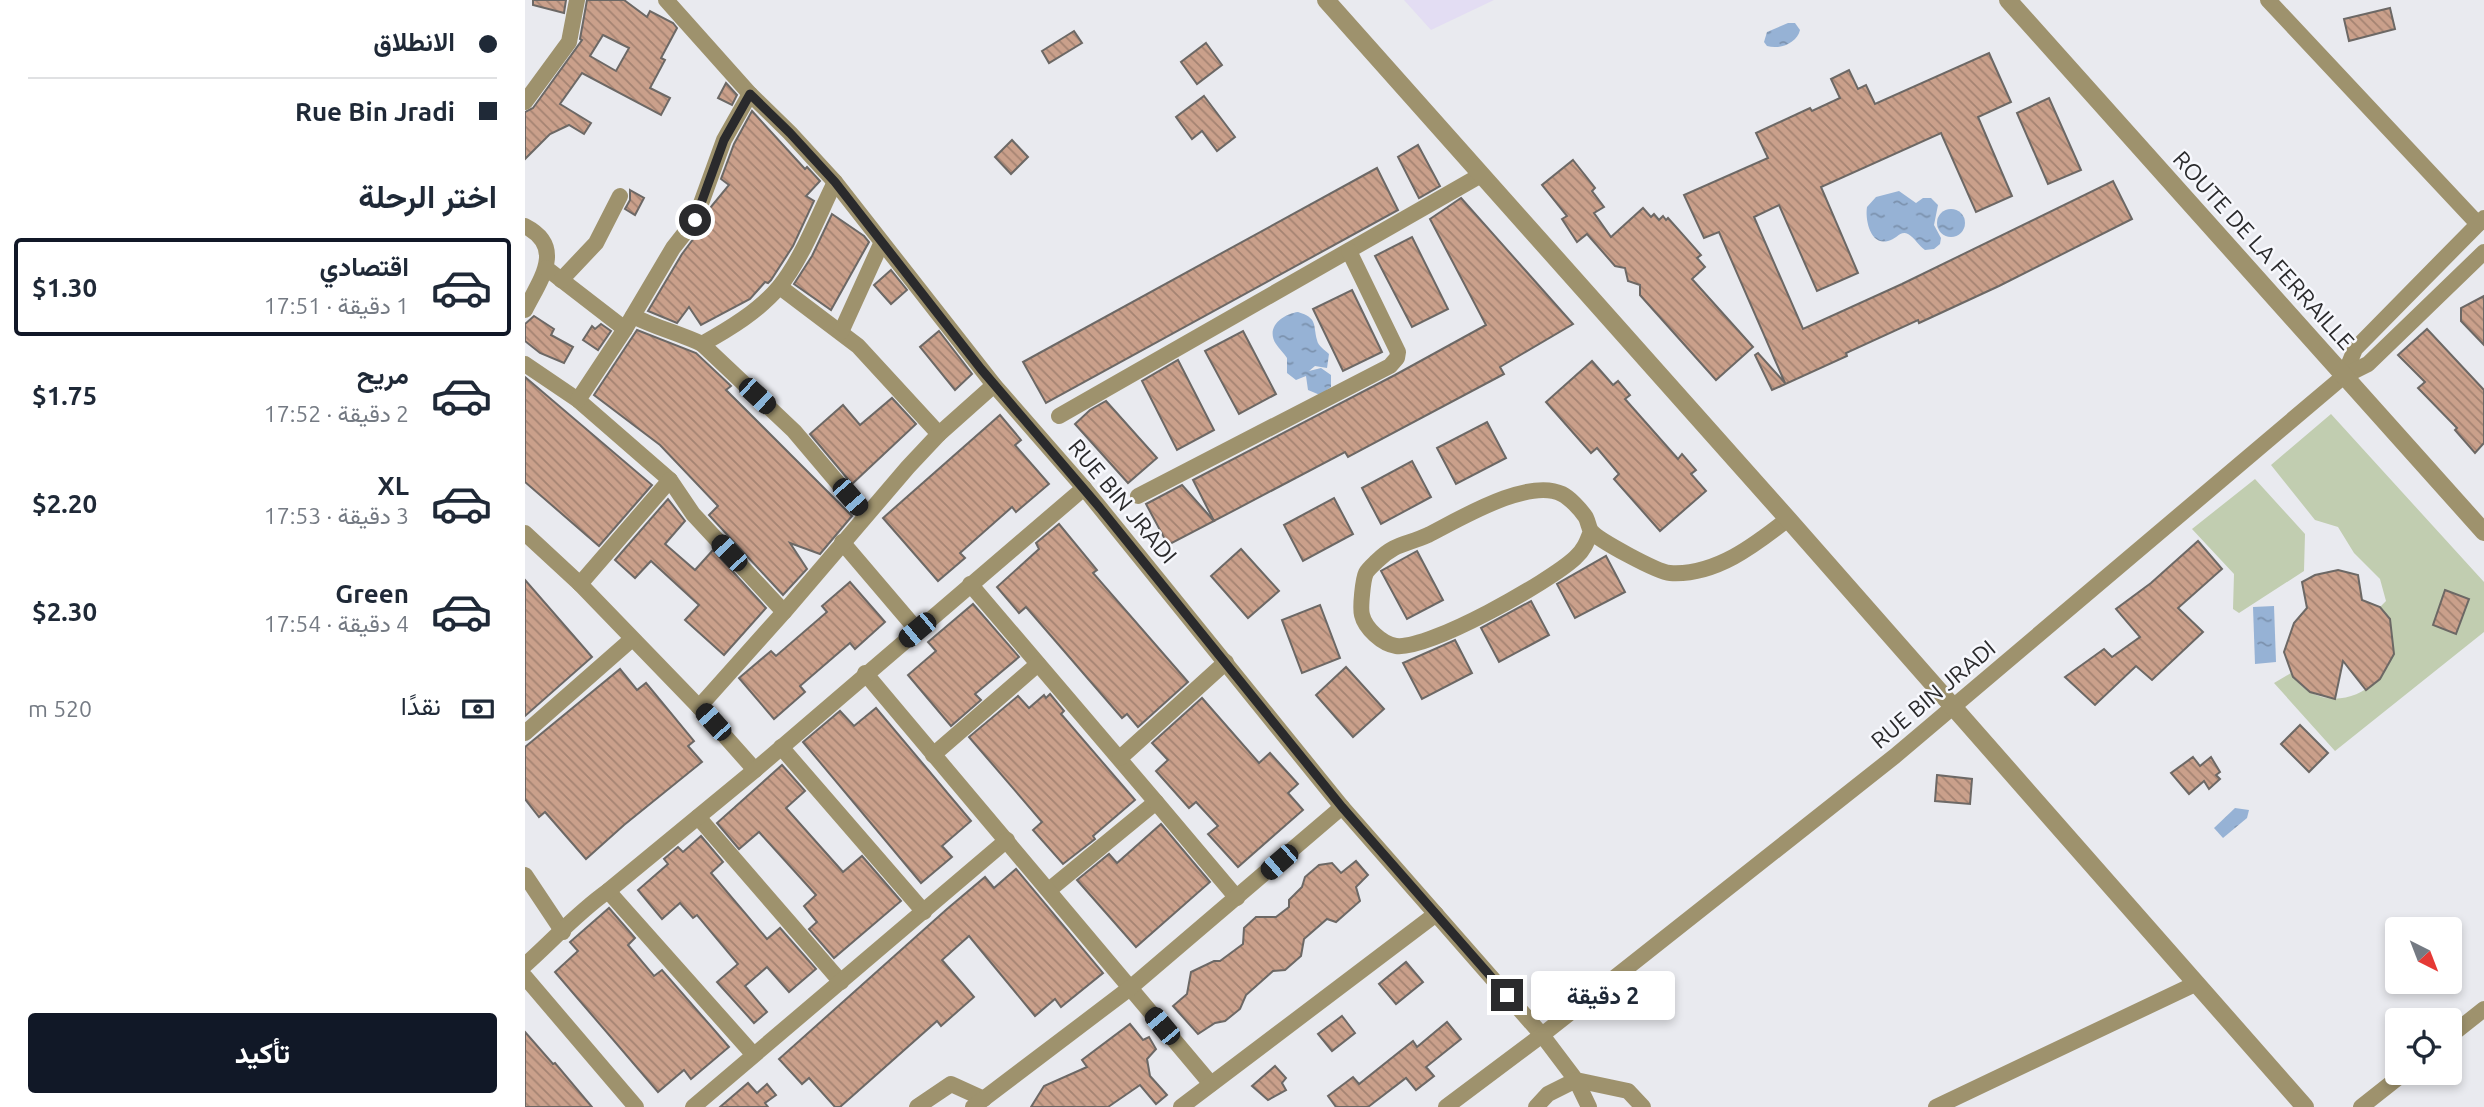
<!DOCTYPE html>
<html lang="ar">
<head>
<meta charset="utf-8">
<style>
  body { margin:0; font-family:Ubuntu,Vazirmatn,sans-serif; background:#f6f6f7; color:#1f2937; direction:rtl; height:100vh; display:flex; flex-direction:column; font-size:26px; white-space:nowrap }
  * { box-sizing:border-box; margin:0 }
  p { font-size:23px; color:#747a83 }
  .icon { flex:none; width:38px; height:38px; fill:none; stroke:currentColor; stroke-width:2; stroke-linecap:round; stroke-linejoin:round }
  .map { position:relative; flex:1; overflow:hidden; direction:ltr }
  .drawer { display:flex; flex-direction:column; background:#fff; width:525px }
  .drawer>* { flex:none }
  .banner { display:grid; align-content:center; height:154px; padding:0 28px; background:#fff }
  .needle { width:46px; rotate:138deg }
  .fabs { position:absolute; left:1860px; top:917px; display:grid; gap:14px }
  .fabs a { display:grid; place-items:center; width:77px; height:77px; border-radius:7px; background:#fff; box-shadow:0 4px 10px #0003; font-size:35px }
  .end { position:absolute; width:32px; height:32px; margin:-16px; border:9px solid #2a2a2c; background:#fff; box-shadow:0 0 0 4px #fff }
  .from { border-radius:50% }
  .bubble { position:absolute; height:49px; border-radius:7px; background:#fff; box-shadow:0 4px 10px #0003; font-size:23px; font-weight:700; line-height:49px; text-align:center; direction:rtl }
  .car { position:absolute; width:21px; height:42px; margin:-21px -10px; border-radius:9px; box-shadow:0 0 5px 2px #0007; background:linear-gradient(#222 24%,#8ab4d8 0 40%,#222 0 76%,#8ab4d8 0 86%,#222 0) }
  .banner b { display:flex; align-items:center; gap:24px; height:66px; font-size:26px }
  .banner b+b { border-top:2px solid #e0e1e3 }
  .banner i { width:18px; height:18px; background:#1f2937 }
  ul { padding:0; list-style:none }
  li { display:flex; align-items:center; gap:21px; height:98px; margin:0 14px 10px; padding:0 14px; border:4px solid transparent; border-radius:7px }
  li div { flex:1 }
  li b { display:block; font-size:26px }
  li em { font-style:normal; font-weight:700 }
  li.current { border-color:#111827 }
  li>.icon { width:63px; height:63px; stroke-width:1.5 }
  h2 { padding:0 28px; font-size:32px; line-height:84px }
  .pay { display:flex; align-items:center; gap:18px; height:77px; padding:0 28px; font-size:26px }
  .pay p { margin-inline-start:auto }
  .cta { display:flex; gap:14px; margin-top:auto; padding:14px 28px }
  .cta a { flex:1; height:80px; border-radius:7px; background:#111827; color:#fff; font-size:28px; font-weight:700; line-height:80px; text-align:center }
  main { display:flex; flex:1; min-height:0 }
  .map>svg:first-child { display:block }
  .education { fill:#e3ddf3 }
  .green { fill:#c1cdb0 }
  .water { fill:url(#water-ripples) }
  .building { fill:url(#building-back-hatch); stroke:#6c6865; stroke-width:2; fill-rule:evenodd }
  .lines { fill:none; stroke-linecap:round; stroke-linejoin:round }
  .minor { stroke:#9e926d; stroke-width:16 }
  .tertiary { stroke:#9e926d; stroke-width:18 }
  .route { stroke:#2a2a2c; stroke-width:9 }
  .labels { text-anchor:middle; dominant-baseline:central; stroke-width:5; stroke-linejoin:round; paint-order:stroke }
  .street-label { font-size:23px; fill:#2a2a2c; stroke:#f7f8fd }
</style>
</head>
<body>
<main>
<div class="map">
<svg width="1959" height="1107" viewBox="0 0 1959 1107">
  <defs>
    <pattern id="water-ripples" width="26" height="14" patternUnits="userSpaceOnUse" patternTransform="scale(1.75)"><rect width="26" height="14" fill="#96b2d5"/><path d="M2 4q2-2 4 0t4 0M15 11q2-2 4 0t4 0" fill="none" stroke="#7b91ad"/></pattern>
    <pattern id="building-back-hatch" width="6" height="6" patternUnits="userSpaceOnUse" patternTransform="scale(1.75)"><rect width="6" height="6" fill="#caa08b"/><path d="M-1 5l2 2M0 0l6 6M5-1l2 2" fill="none" stroke="#a48372"/></pattern>
  </defs>
  <rect width="100%" height="100%" fill="#e9eaef"/>
  <polygon class="education" points="879,0 969,0 906,30"/>
  <g class="green">
    <path d="M1806 414 1959 582V632L1810 751 1749 683 1766 673C1806 736 1903 671 1855 607L1861 601 1855 579 1829 553 1813 527 1790 520 1746 465Z"/>
    <polygon points="1730,479 1780,534 1779,571 1714,613 1708,609 1709,574 1667,529"/>
  </g>
  <g class="water">
    <path d="M1263 23H1270L1275 30C1272 43 1255 50 1242 46L1239 42 1242 32Z"/>
    <path d="M1374 191 1391 203 1398 198H1406L1413 205 1409 225 1416 238 1415 244 1409 249 1400 250C1394 246 1389 237 1383 234 1375 230 1371 240 1363 241 1345 246 1340 219 1342 207L1351 197Z"/>
    <circle cx="1426" cy="223" r="14"/>
    <path d="M773 312C793 318 788 325 792 340 793 346 800 350 804 354L802 368 790 366 784 371 796 368 806 375V387L795 395 783 390 781 376 771 380 762 373V358C759 353 754 349 751 344 740 327 758 314 773 312Z"/>
    <polygon points="1749,606 1751,662 1730,664 1728,607"/>
    <polygon points="1710,808 1724,810 1722,818 1698,838 1689,828"/>
  </g>
  <g class="building">
    <polygon points="8,0 41,0 39,13 8,5"/>
    <path d="M62 0H99L122 17 125 11 148 23 152 28 136 58 140 60 125 88 145 98 136 115 57 73 35 104 66 123 59 134 44 125 25 134 0 159V112L8 108 57 40 55 39ZM78 35 104 48 91 71 65 56Z"/>
    <polygon points="1865,8 1870,29 1824,41 1819,19"/>
    <polygon points="549,31 557,43 524,63 517,51"/>
    <polygon points="681,43 697,65 672,84 656,62"/>
    <polygon points="1464,53 1486,102 1453,117 1487,196 1451,212 1416,133 1296,187 1333,273 1292,291 1254,205 1229,217 1278,329 1377,284 1588,181 1607,219 1474,286 1394,323 1393,320 1321,353 1322,356 1247,390 1230,355 1233,353 1260,383 1194,232 1179,238 1159,195 1243,158 1231,133 1285,108 1287,111 1315,98 1306,79 1324,70 1333,89 1341,85 1350,104"/>
    <polygon points="201,83 212,95 207,105 193,98"/>
    <polygon points="679,96 710,137 692,151 677,131 667,139 651,117"/>
    <polygon points="1524,98 1556,170 1523,184 1492,113"/>
    <polygon points="227,111 280,169 282,167 295,181 281,196 289,201 268,246 246,280 243,283 240,282 225,299 176,325 164,307 152,323 123,311 157,254 178,226 185,208 204,185 196,179 209,144"/>
    <polygon points="487,140 503,157 486,174 470,157"/>
    <polygon points="893,145 915,186 894,198 873,157"/>
    <polygon points="1048,160 1070,188 1067,191 1079,207 1069,213 1086,237 1118,208 1126,217 1129,214 1134,220 1138,216 1141,220 1143,218 1176,255 1172,258 1180,267 1167,279 1228,347 1191,380 1115,295 1115,285 1103,281 1100,268 1090,266 1062,234 1052,242 1037,219 1042,216 1017,185"/>
    <polygon points="852,168 873,210 521,403 498,362"/>
    <polygon points="105,190 119,198 110,215 100,209 105,200"/>
    <polygon points="936,198 1048,324 975,367 979,374 823,457 820,452 689,521 668,480 870,375 961,325 905,219"/>
    <polygon points="307,214 339,236 344,242 306,310 269,284 287,256"/>
    <polygon points="887,237 923,309 887,327 850,256"/>
    <polygon points="366,270 382,290 366,304 349,285"/>
    <polygon points="827,290 857,352 818,371 788,309"/>
    <polygon points="1959,296 1959,345 1936,321 1936,308"/>
    <polygon points="9,316 29,329 26,335 48,347 39,363 15,353 0,341 0,324"/>
    <polygon points="76,324 86,331 73,350 58,340 67,326 70,329"/>
    <polygon points="1902,329 1959,390 1959,443 1950,453 1930,430 1932,428 1893,388 1900,382 1873,355"/>
    <polygon points="112,330 171,353 206,386 201,390 327,516 295,554 265,543 282,569 258,595 184,515 193,506 135,445 69,395"/>
    <polygon points="414,331 447,374 430,390 395,347"/>
    <polygon points="718,331 751,394 714,414 680,351"/>
    <polygon points="653,360 689,430 652,450 617,381"/>
    <polygon points="1067,361 1088,385 1093,381 1105,395 1100,399 1153,459 1157,454 1171,470 1166,474 1181,491 1135,531 1089,479 1094,474 1072,448 1066,453 1021,402"/>
    <polygon points="0,377 127,485 74,546 0,482"/>
    <polygon points="367,398 391,424 327,484 285,434 318,405 335,425"/>
    <polygon points="581,401 632,458 603,483 550,424 565,410"/>
    <polygon points="475,415 496,440 490,445 524,484 491,512 487,507 435,553 440,558 413,581 358,518"/>
    <polygon points="962,422 981,458 931,484 912,448"/>
    <polygon points="887,461 906,497 856,524 837,488"/>
    <polygon points="657,485 689,521 643,545 621,504"/>
    <polygon points="809,498 828,534 778,561 759,525"/>
    <polygon points="143,499 160,521 140,544 170,570 188,550 241,608 199,655 160,620 174,605 126,561 110,578 90,560"/>
    <polygon points="534,524 572,570 568,573 663,682 613,727 602,714 597,718 501,607 494,613 472,587 514,549 511,543"/>
    <polygon points="1673,541 1697,569 1653,608 1678,632 1627,680 1611,666 1570,705 1540,677 1579,649 1587,657 1615,637 1591,609 1626,583"/>
    <polygon points="716,549 754,591 723,618 686,576"/>
    <polygon points="892,551 918,600 882,619 856,571"/>
    <polygon points="1081,556 1100,592 1050,618 1032,584"/>
    <polygon points="1813,570 1833,575 1837,600 1855,607 1865,619 1869,654 1855,679 1841,690 1818,661 1810,699 1785,692 1768,677 1759,652 1769,623 1782,608 1777,582 1790,575"/>
    <polygon points="0,580 67,657 0,716"/>
    <polygon points="325,582 360,622 330,649 325,643 275,686 280,692 249,719 214,678 246,651 251,656 302,612 297,606"/>
    <polygon points="1920,590 1944,599 1931,634 1908,625"/>
    <polygon points="1006,601 1024,635 974,662 956,628"/>
    <polygon points="448,604 494,657 450,694 456,700 426,726 383,675 411,651 403,642"/>
    <polygon points="795,605 815,658 777,673 757,620"/>
    <polygon points="930,640 947,673 897,699 878,663"/>
    <polygon points="821,667 859,709 828,737 791,695"/>
    <polygon points="95,669 112,690 121,683 169,741 163,746 177,762 99,825 61,859 20,812 14,817 0,799 0,747"/>
    <polygon points="525,694 539,711 536,714 610,800 568,836 570,839 538,864 508,830 517,822 444,737 493,696 504,708 519,695 521,698"/>
    <polygon points="677,698 734,763 745,753 773,784 763,793 778,810 713,867 683,834 693,826 671,802 664,808 631,771 643,760 627,743"/>
    <polygon points="351,708 446,821 417,846 427,857 396,883 278,742 315,711 329,726"/>
    <polygon points="1775,725 1803,753 1784,772 1756,744"/>
    <polygon points="1668,757 1675,766 1686,757 1695,772 1691,775 1695,779 1684,789 1679,781 1664,794 1646,773"/>
    <polygon points="257,765 280,791 261,808 318,872 337,856 376,901 309,958 284,929 292,922 279,906 291,895 234,832 214,849 192,823"/>
    <polygon points="1412,775 1447,779 1445,804 1410,801"/>
    <polygon points="636,824 685,882 611,947 552,880 584,854 592,863"/>
    <polygon points="176,836 198,862 186,873 242,939 255,928 291,969 264,992 242,967 220,986 242,1012 229,1023 192,982 213,964 172,915 168,918 155,903 137,919 113,890 143,864 139,859 153,847 158,852"/>
    <polygon points="831,861 843,875 831,887 835,901 811,922 802,919 779,939 776,956 760,970 748,971 721,995 715,1009 700,1021 690,1023 673,1034 648,1006 662,994 666,972 689,961 695,961 718,944 719,928 731,917 751,917 764,907 764,900 777,887 780,877 794,865 807,863 816,873"/>
    <polygon points="491,869 578,973 536,1007 530,999 510,1016 444,936 417,960 449,997 416,1026 412,1021 315,1107 310,1107 284,1078 277,1084 254,1059 422,909 460,877 469,888"/>
    <polygon points="84,908 110,938 103,945 129,976 137,970 204,1047 166,1079 159,1070 133,1092 30,972 53,951 45,942"/>
    <polygon points="881,962 898,982 871,1004 854,984"/>
    <polygon points="817,1016 830,1033 807,1051 793,1034"/>
    <polygon points="922,1022 936,1039 901,1067 909,1076 891,1090 881,1078 843,1107 811,1107 803,1096 828,1077 834,1084 888,1041 892,1047"/>
    <polygon points="605,1024 618,1040 624,1037 631,1049 622,1059 625,1076 642,1095 631,1104 615,1085 583,1107 506,1107 519,1086 562,1067 557,1060"/>
    <polygon points="0,1032 28,1064 30,1063 67,1107 0,1107"/>
    <polygon points="750,1066 761,1078 757,1083 761,1090 743,1100 727,1086"/>
    <polygon points="223,1083 232,1093 242,1084 251,1095 240,1103 243,1107 195,1107"/>
  </g>
  <g class="lines">
    <g class="minor">
      <polyline points="141,0 225,94 265,133 310,182 469,385 559,488 817,807 1017,1035 1051,1080 1103,1091 1118,1107"/>
      <polyline points="1743,0 1953,224"/>
      <polyline points="0,102 44,42 52,0"/>
      <path d="M0 226C41 247 15 280 0 310"/>
      <polyline points="21,268 100,329"/>
      <polyline points="36,280 71,243 95,196"/>
      <polyline points="255,287 333,346 414,434"/>
      <path d="M108 316C131 328 154 333 177 344 204 329 234 311 254 287 276 261 294 214 310 182"/>
      <polyline points="316,332 356,244"/>
      <polyline points="177,344 269,431 340,515"/>
      <polyline points="0,364 53,400 145,480 168,514 259,612"/>
      <polyline points="1819,376 1830,349 1959,218"/>
      <polyline points="53,400 100,329 148,248 170,220 199,140 225,94"/>
      <polyline points="534,416 956,175"/>
      <polyline points="613,496 865,366 872,358 873,352 824,251"/>
      <path d="M1066 531C1062 542 1059 550 1050 558 1024 582 904 650 871 646 857 644 840 628 837 615 835 608 838 579 841 573 843 569 849 564 852 561 870 543 881 545 903 535 933 520 1003 477 1037 494 1045 498 1055 509 1060 516 1063 520 1063 526 1066 531 1073 540 1132 572 1145 573 1190 576 1230 545 1263 519"/>
      <polyline points="0,533 55,584 174,707 230,770"/>
      <polyline points="317,542 392,630"/>
      <polyline points="55,584 145,480"/>
      <polyline points="445,584 631,802 524,890"/>
      <polyline points="340,673 686,1084"/>
      <polyline points="174,707 259,612 383,467 414,434 469,385"/>
      <polyline points="0,733 107,639"/>
      <polyline points="256,747 399,912"/>
      <polyline points="408,755 513,664"/>
      <polyline points="595,758 701,662"/>
      <polyline points="631,802 712,898"/>
      <polyline points="173,817 316,982"/>
      <polyline points="0,875 38,932"/>
      <polyline points="83,891 228,1054"/>
      <path d="M0 965C28 940 53 912 83 891L230 770 559 488"/>
      <polyline points="0,977 111,1107"/>
      <polyline points="1925,1036 1959,1009"/>
      <polyline points="168,1107 482,840"/>
      <polyline points="392,1107 426,1084 459,1099"/>
      <polyline points="448,1107 605,988 817,807"/>
      <polyline points="656,1107 911,914"/>
      <polyline points="921,1107 1017,1035 1370,756 1819,376 1843,364 1959,252"/>
      <polyline points="1011,1107 1023,1094 1051,1080 1064,1107"/>
      <polyline points="1411,1107 1670,984"/>
      <polyline points="1836,1107 1879,1073"/>
    </g>
    <g class="tertiary">
      <polyline points="801,0 1263,519 1780,1107"/>
      <polyline points="1483,0 1959,532"/>
    </g>
  </g>
  <g class="lines">
    <polyline class="route" points="170,220 199,140 225,94 265,133 310,182 456,369 575,508 817,807 982,995"/>
  </g>
  <g class="labels">
    <g class="street-label">
      <text transform="translate(1739 250) rotate(48)">ROUTE DE LA FERRAILLE</text>
      <text transform="translate(598 501) rotate(50)">RUE BIN JRADI</text>
      <text transform="translate(1408 694) rotate(-40)">RUE BIN JRADI</text>
    </g>
  </g>
</svg>
<div class="fabs">
<a><svg class="needle" viewBox="-14 -14 28 28"><path d="M0-13l5 13h-10z" fill="#e53935"/><path d="M0 13l5-13h-10z" fill="#747a83"/></svg></a>
<a><svg class="icon" aria-label="locate" viewBox="0 0 24 24"><circle cx="12" cy="12" r="6"/><path d="M12 2v4M12 18v4M2 12h4M18 12h4"/></svg></a>
</div>
<i class="end from" style="left:170px;top:220px"></i>
<i class="end" style="left:982px;top:995px"></i>
<div class="bubble" style="left:1006px;top:971px;width:144px">2 دقيقة</div>
<i class="car" style="left:232px;top:396px;rotate:133deg"></i>
<i class="car" style="left:325px;top:497px;rotate:139deg"></i>
<i class="car" style="left:204px;top:553px;rotate:317deg"></i>
<i class="car" style="left:392px;top:630px;rotate:230deg"></i>
<i class="car" style="left:188px;top:722px;rotate:318deg"></i>
<i class="car" style="left:754px;top:862px;rotate:229deg"></i>
<i class="car" style="left:637px;top:1026px;rotate:320deg"></i>
</div>
<section class="drawer">
<div class="banner">
<b><i class="from"></i>الانطلاق</b>
<b><i></i>Rue Bin Jradi</b>
</div>
<h2>اختر الرحلة</h2>
<ul>
<li class="current"><svg class="icon" aria-label="car" viewBox="0 0 24 24"><path d="M5 17H2v-5l4-1 3-4h7l3 4 3 1v5h-3M9 17h6M6 11h13"/><circle cx="7" cy="17" r="2"/><circle cx="17" cy="17" r="2"/></svg><div><b>اقتصادي</b><p>1 دقيقة · 17:51</p></div><em>$1.30</em></li>
<li><svg class="icon" aria-label="car" viewBox="0 0 24 24"><path d="M5 17H2v-5l4-1 3-4h7l3 4 3 1v5h-3M9 17h6M6 11h13"/><circle cx="7" cy="17" r="2"/><circle cx="17" cy="17" r="2"/></svg><div><b>مريح</b><p>2 دقيقة · 17:52</p></div><em>$1.75</em></li>
<li><svg class="icon" aria-label="car" viewBox="0 0 24 24"><path d="M5 17H2v-5l4-1 3-4h7l3 4 3 1v5h-3M9 17h6M6 11h13"/><circle cx="7" cy="17" r="2"/><circle cx="17" cy="17" r="2"/></svg><div><b>XL</b><p>3 دقيقة · 17:53</p></div><em>$2.20</em></li>
<li><svg class="icon" aria-label="car" viewBox="0 0 24 24"><path d="M5 17H2v-5l4-1 3-4h7l3 4 3 1v5h-3M9 17h6M6 11h13"/><circle cx="7" cy="17" r="2"/><circle cx="17" cy="17" r="2"/></svg><div><b>Green</b><p>4 دقيقة · 17:54</p></div><em>$2.30</em></li>
</ul>
<div class="pay"><svg class="icon" aria-label="cash" viewBox="0 0 24 24"><path d="M3 7h18v10H3z"/><circle cx="12" cy="12" r="2"/></svg>نقدًا<p>520 m</p></div>
<div class="cta"><a>تأكيد</a></div>
</section>
</main>
</body>
</html>
